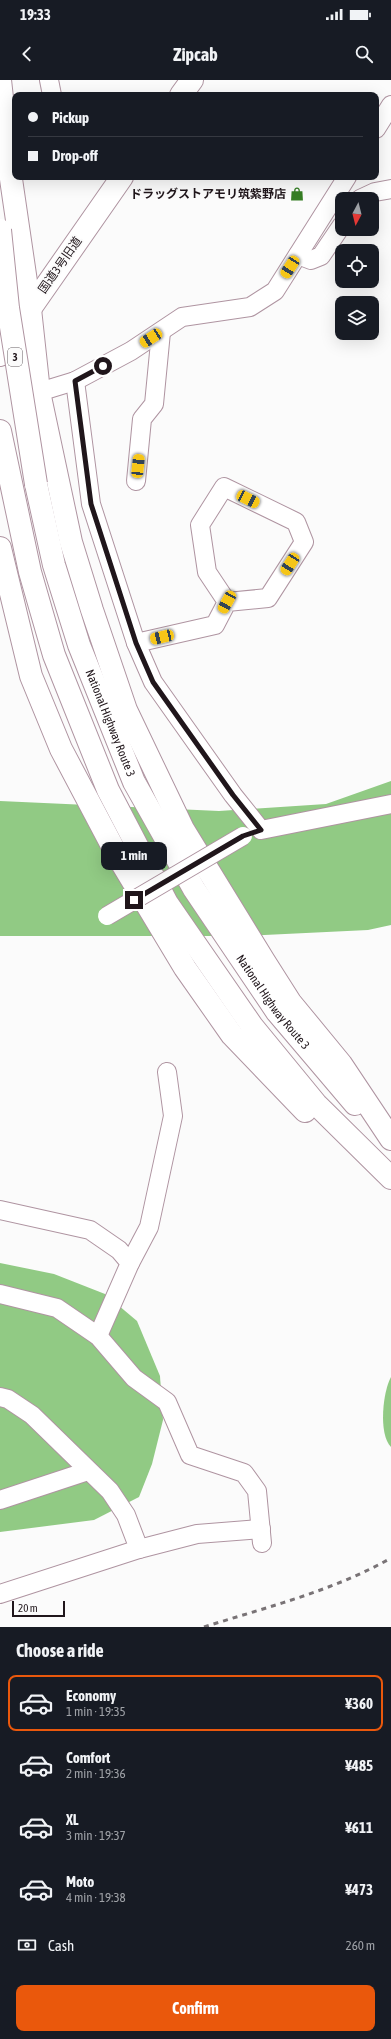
<!DOCTYPE html>
<html lang="en">
<head>
<meta charset="utf-8">
<style>
  body { margin:0; font-family:"Asap Condensed","Noto Sans JP",sans-serif; background:#20242c; color:#f1f3f6; height:100vh; display:flex; flex-direction:column; font-size:15px; white-space:nowrap }
  * { box-sizing:border-box; margin:0 }
  p { font-size:13px; color:#9ea1a6 }
  .icon { flex:none; width:22px; height:22px; fill:none; stroke:currentColor; stroke-width:2; stroke-linecap:round; stroke-linejoin:round }
  .map { position:relative; height:1547px; overflow:hidden }
  .details { display:flex; flex-direction:column; background:#171b24; flex:1 }
  .details>* { flex:none }
  .guide { position:absolute; left:12px; top:12px; width:367px; height:88px; border-radius:8px; box-shadow:0 4px 16px #0002; display:grid; align-content:center; height:88px; padding:0 16px; background:#171b24 }
  .needle { width:26px; rotate:187deg }
  .fabs { position:absolute; left:335px; top:112px; display:grid; gap:8px }
  .fabs a { display:grid; place-items:center; width:44px; height:44px; border-radius:8px; background:#171b24; box-shadow:0 4px 16px #0002; font-size:20px }
  .scale { position:absolute; left:12px; bottom:10px; width:53px; box-sizing:border-box; padding-left:4px; border:2px solid #20161b; border-top:0; font-size:11px; line-height:14px; white-space:nowrap; color:#20161b; -webkit-text-stroke:3px #fbfbfb; paint-order:stroke }
  .end { position:absolute; width:18px; height:18px; margin:-9px; border:5px solid #20161b; background:#fff; box-shadow:0 0 0 2px #fff }
  .from { border-radius:50% }
  .bubble { position:absolute; height:28px; border-radius:8px; background:#171b24; box-shadow:0 4px 16px #0002; font-size:13px; font-weight:700; line-height:28px; text-align:center }
  .car { position:absolute; width:12px; height:24px; margin:-12px -6px; border-radius:5px; box-shadow:0 0 3px 1px #0007; background:linear-gradient(#f5c518 24%,#345 0 40%,#f5c518 0 76%,#345 0 86%,#f5c518 0) }
  .guide b { display:flex; align-items:center; gap:14px; height:38px; font-size:15px }
  .guide b+b { border-top:1px solid #363941 }
  .guide i { width:10px; height:10px; background:#f1f3f6 }
  ul { padding:0; list-style:none }
  li { display:flex; align-items:center; gap:12px; height:56px; margin:0 8px 6px; padding:0 8px; border:2px solid transparent; border-radius:8px }
  li div { flex:1 }
  li b { display:block; font-size:15px }
  li em { font-style:normal; font-weight:700 }
  li.active { border-color:#ea580c }
  li>.icon { width:36px; height:36px; stroke-width:1.5 }
  h2 { padding:0 16px; font-size:18px; line-height:48px }
  .pay { display:flex; align-items:center; gap:10px; height:44px; padding:0 16px; font-size:15px }
  .pay p { margin-inline-start:auto }
  .action { display:flex; gap:8px; margin-top:auto; padding:8px 16px }
  .action a { flex:1; height:46px; border-radius:8px; background:#ea580c; color:#fff; font-size:16px; font-weight:700; line-height:46px; text-align:center }
  .status { display:flex; justify-content:space-between; align-items:center; height:28px; padding:0 20px; background:#171b24; direction:ltr }
  .status svg { height:11px; fill:currentColor }
  header { display:flex; justify-content:space-between; align-items:center; height:52px; padding:0 16px; background:#171b24; font-size:18px; font-weight:700 }
  .map>svg:first-child { display:block }
  .forest { fill:#91ca84 }
  .lines { fill:none; stroke-linecap:round; stroke-linejoin:round }
  .minor-casing { stroke:#af94a1; stroke-width:20 }
  .tertiary-casing { stroke:#af94a1; stroke-width:24 }
  .trunk-casing { stroke:#af94a1; stroke-width:24 }
  .minor { stroke:#fff; stroke-width:18 }
  .tertiary { stroke:#fff; stroke-width:22 }
  .trunk { stroke:#fff; stroke-width:22 }
  .rail { stroke:#797376; stroke-width:3; stroke-dasharray:5 5; stroke-linecap:butt }
  .minor-bridge-casing { stroke:#af94a1; stroke-width:20; stroke-linecap:butt }
  .trunk-bridge-casing { stroke:#af94a1; stroke-width:24; stroke-linecap:butt }
  .minor-bridge { stroke:#fff; stroke-width:18 }
  .trunk-bridge { stroke:#fff; stroke-width:22 }
  .route { stroke:#20161b; stroke-width:5 }
  .labels { text-anchor:middle; dominant-baseline:central; stroke-width:3.5; stroke-linejoin:round; paint-order:stroke }
  .shield { fill:#fbfbfb; stroke:#625b5e; stroke-width:1 }
  .shield-label { font-size:11px; font-weight:bold; fill:#20161b }
  .poi-label { font-size:12px; font-weight:bold; fill:#20161b; stroke:#fbfbfb; text-anchor:end }
  .street-label { font-size:12px; fill:#20161b; stroke:#fbfbfb }
</style>
</head>
<body>
<div class="status"><b>19:33</b><svg viewBox="0 0 49 12"><path d="M0 12V9h3v3zM5 12V6h3v6zM10 12V3h3v9zM15 12V0h3v12zM26 1h20v11H26zM47 4h2v5h-2z"/></svg></div>
<header><svg class="icon" aria-label="back" viewBox="0 0 24 24"><path d="M15 5l-7 7 7 7"/></svg>Zipcab<svg class="icon" aria-label="search" viewBox="0 0 24 24"><circle cx="10" cy="10" r="6"/><path d="M15 15l6 6"/></svg></header>
<div class="map">
<svg width="391" height="1547" viewBox="0 0 391 1547">
  <rect width="100%" height="100%" fill="#fbfbfb"/>
  <g class="forest">
    <polygon points="391,701 391,845 368,850 243,856 0,856 0,721 219,731 326,724"/>
    <polygon points="0,1183 54,1194 105,1214 137,1241 160,1296 163,1340 152,1384 139,1417 94,1440 0,1452"/>
    <path d="M391 1297V1367C378 1354 383 1311 391 1297Z"/>
  </g>
  <g class="lines">
    <g class="minor-casing">
      <g id="minor">
        <polyline points="49,0 52,15"/>
        <polyline points="376,49 391,25"/>
        <polyline points="360,119 375,112 391,109"/>
        <polyline points="298,175 311,180 321,176 342,145"/>
        <polyline points="75,301 91,424 136,563 215,545 227,522 207,492 200,445 224,407 296,442 304,462 268,518 227,522"/>
        <polyline points="39,312 75,301 131,271 182,237 250,227 275,211 347,97"/>
        <polyline points="136,401 142,339 154,324 161,252"/>
        <polyline points="136,563 153,602 233,715 261,750 391,724"/>
        <polyline points="0,1130 90,1150 119,1170 130,1183 98,1256"/>
        <polyline points="130,1183 149,1147 173,1036 167,992"/>
        <polyline points="0,1214 57,1228 98,1256 134,1298 167,1322 190,1375 244,1393 257,1411 262,1463"/>
        <polyline points="0,1317 8,1319 32,1335 110,1411 126,1435 139,1469 0,1514"/>
        <polyline points="0,1420 88,1391"/>
        <polyline points="139,1469 197,1454 261,1449"/>
      </g>
    </g>
    <g class="tertiary-casing">
      <g id="tertiary">
        <polyline points="181,15 192,0"/>
        <polyline points="0,275 30,229 122,97"/>
      </g>
    </g>
    <g class="trunk-casing">
      <g id="trunk">
        <polyline points="0,0 11,99 30,229 39,312 71,462 92,530 126,630 183,749 264,881 290,922 341,984 391,1059"/>
        <polyline points="0,351 30,492 54,575 108,710 167,823 252,946 316,1024 391,1098"/>
        <path id="s1" d="M36 404 54 485 79 565 134 702 194 809 277 932 355 1024"/>
        <polyline points="0,468 31,596 61,669 117,775 185,888 232,955 305,1031"/>
      </g>
    </g>
    <use href="#minor" class="minor"/>
    <use href="#tertiary" class="tertiary"/>
    <use href="#trunk" class="trunk"/>
    <path class="rail" d="M204 1547C267 1527 333 1511 391 1478"/>
    <g class="minor-bridge-casing">
      <polyline id="minor-bridge" points="107,836 243,756"/>
    </g>
    <g class="trunk-bridge-casing">
      <polyline id="trunk-bridge" points="0,150 8,228 36,404"/>
    </g>
    <use href="#minor-bridge" class="minor-bridge"/>
    <use href="#trunk-bridge" class="trunk-bridge"/>
  </g>
  <g class="lines">
    <polyline class="route" points="103,286 75,301 91,424 136,563 153,602 233,715 261,750 243,756 134,820"/>
  </g>
  <defs>
    <g id="shop-bare" transform="scale(1.08)"><path d="M-5-2.5h2.3a2.7 3.5 0 0 1 5.4 0H5L5.5 6h-11ZM-1.5-2.5h3a1.5 2.3 0 0 0-3 0Z" fill="#367e24" stroke="#fbfbfb" stroke-width="2.5" paint-order="stroke"/></g>
  </defs>
  <g fill-rule="evenodd">
    <use href="#shop-bare" x="297" y="114"/>
  </g>
  <g class="labels">
    <rect class="shield" x="8" y="268" width="14" height="18" rx="3"/>
    <g class="shield-label">
      <text x="15" y="277">3</text>
    </g>
    <g class="poi-label">
      <text x="286" y="114">ドラッグストアモリ筑紫野店</text>
    </g>
    <g class="street-label">
      <text transform="translate(60 185) rotate(-55)">国道3号旧道</text>
      <text stroke="none"><textPath href="#s1" startOffset="251">National Highway Route 3</textPath></text>
      <text stroke="none"><textPath href="#s1" startOffset="575">National Highway Route 3</textPath></text>
    </g>
  </g>
</svg>
<div class="fabs">
<a><svg class="needle" viewBox="-14 -14 28 28"><path d="M0-13l5 13h-10z" fill="#e53935"/><path d="M0 13l5-13h-10z" fill="#9ea1a6"/></svg></a>
<a><svg class="icon" aria-label="locate" viewBox="0 0 24 24"><circle cx="12" cy="12" r="6"/><path d="M12 2v4M12 18v4M2 12h4M18 12h4"/></svg></a>
<a><svg class="icon" aria-label="layers" viewBox="0 0 24 24"><path d="M12 4l9 5-9 5-9-5zM3 14l9 5 9-5"/></svg></a>
</div>
<div class="scale">20 m</div>
<i class="end from" style="left:103px;top:286px"></i>
<i class="end" style="left:134px;top:820px"></i>
<div class="bubble" style="left:101px;top:762px;width:66px">1 min</div>
<i class="car" style="left:290px;top:187px;rotate:213deg"></i>
<i class="car" style="left:151px;top:258px;rotate:237deg"></i>
<i class="car" style="left:138px;top:386px;rotate:6deg"></i>
<i class="car" style="left:248px;top:419px;rotate:116deg"></i>
<i class="car" style="left:290px;top:484px;rotate:213deg"></i>
<i class="car" style="left:227px;top:522px;rotate:209deg"></i>
<i class="car" style="left:162px;top:557px;rotate:257deg"></i>
<div class="guide">
<b><i class="from"></i>Pickup</b>
<b><i></i>Drop-off</b>
</div>
</div>
<section class="details">
<h2>Choose a ride</h2>
<ul>
<li class="active"><svg class="icon" aria-label="car" viewBox="0 0 24 24"><path d="M5 17H2v-5l4-1 3-4h7l3 4 3 1v5h-3M9 17h6M6 11h13"/><circle cx="7" cy="17" r="2"/><circle cx="17" cy="17" r="2"/></svg><div><b>Economy</b><p>1 min · 19:35</p></div><em>¥360</em></li>
<li><svg class="icon" aria-label="car" viewBox="0 0 24 24"><path d="M5 17H2v-5l4-1 3-4h7l3 4 3 1v5h-3M9 17h6M6 11h13"/><circle cx="7" cy="17" r="2"/><circle cx="17" cy="17" r="2"/></svg><div><b>Comfort</b><p>2 min · 19:36</p></div><em>¥485</em></li>
<li><svg class="icon" aria-label="car" viewBox="0 0 24 24"><path d="M5 17H2v-5l4-1 3-4h7l3 4 3 1v5h-3M9 17h6M6 11h13"/><circle cx="7" cy="17" r="2"/><circle cx="17" cy="17" r="2"/></svg><div><b>XL</b><p>3 min · 19:37</p></div><em>¥611</em></li>
<li><svg class="icon" aria-label="car" viewBox="0 0 24 24"><path d="M5 17H2v-5l4-1 3-4h7l3 4 3 1v5h-3M9 17h6M6 11h13"/><circle cx="7" cy="17" r="2"/><circle cx="17" cy="17" r="2"/></svg><div><b>Moto</b><p>4 min · 19:38</p></div><em>¥473</em></li>
</ul>
<div class="pay"><svg class="icon" aria-label="cash" viewBox="0 0 24 24"><path d="M3 7h18v10H3z"/><circle cx="12" cy="12" r="2"/></svg>Cash<p>260 m</p></div>
<div class="action"><a>Confirm</a></div>
</section>
</body>
</html>
